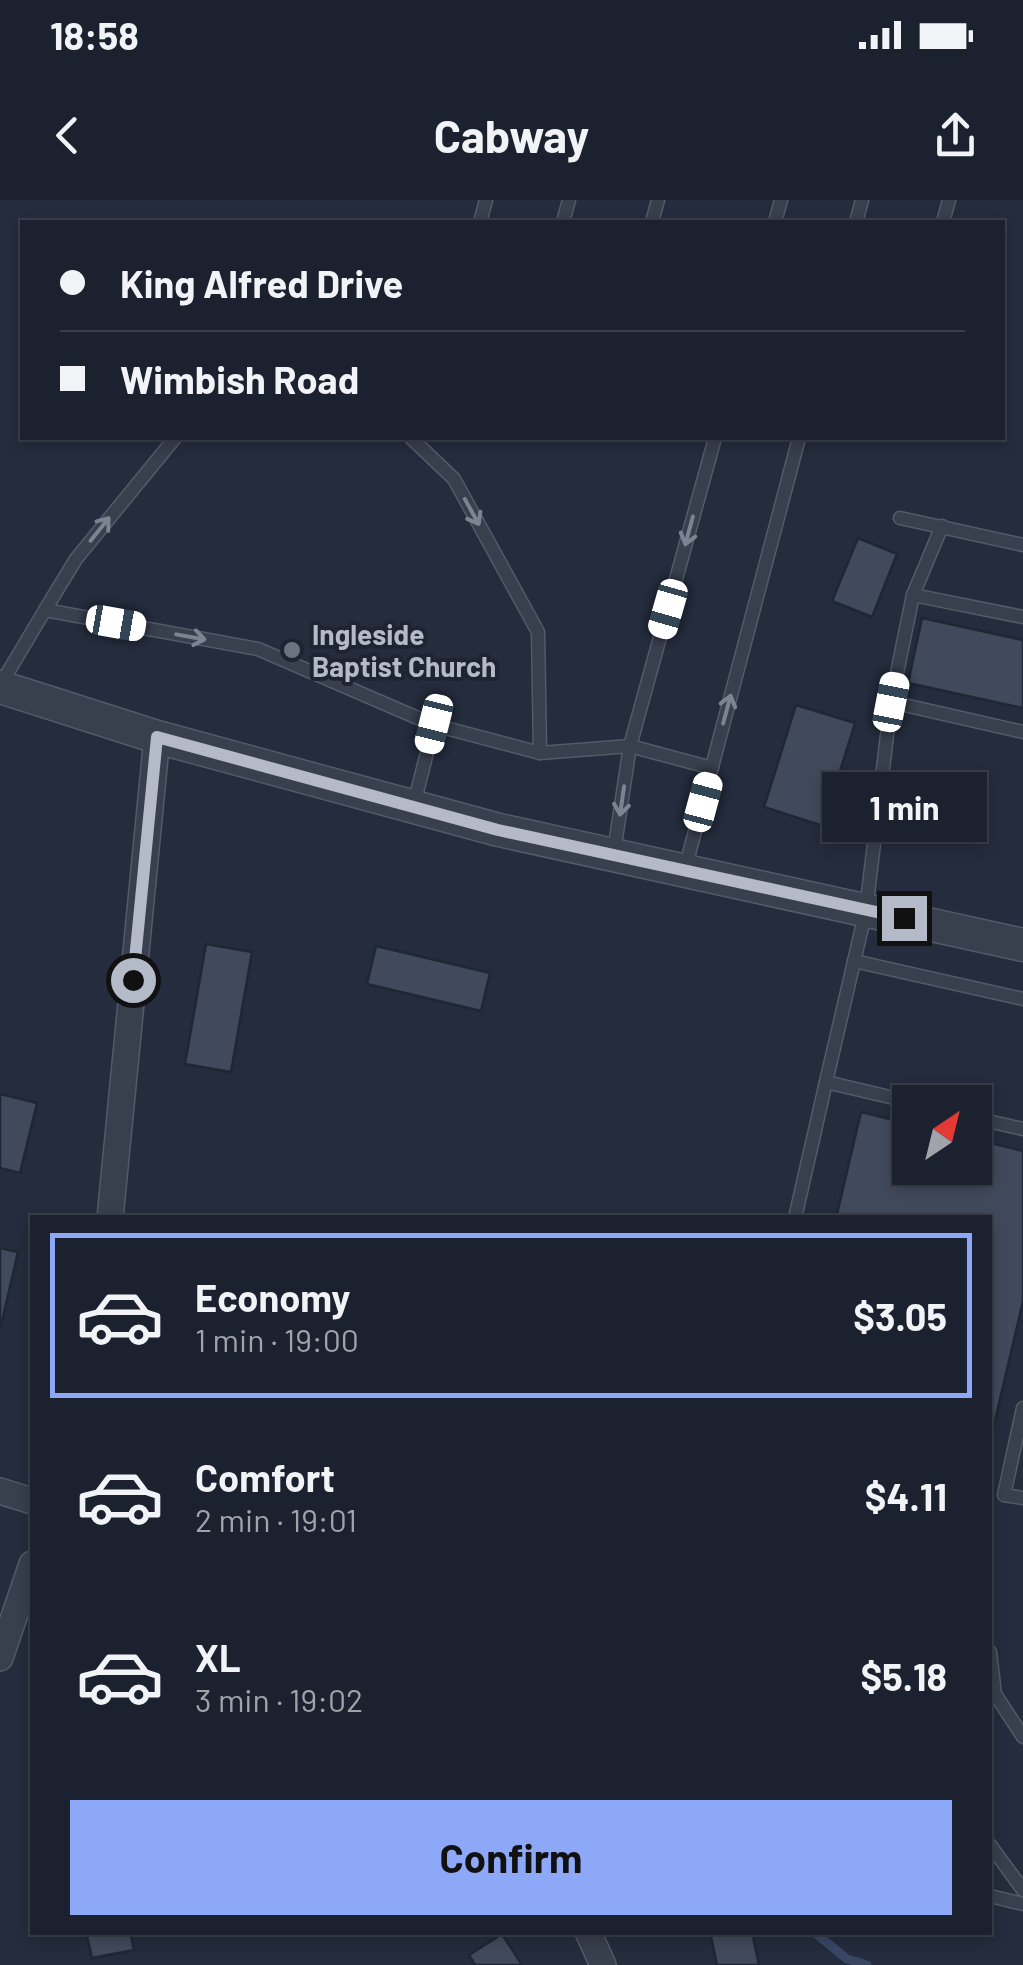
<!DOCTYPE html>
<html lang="en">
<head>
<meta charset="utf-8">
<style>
  body { margin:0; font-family:Barlow,sans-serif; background:#282e3a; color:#f1f3f6; height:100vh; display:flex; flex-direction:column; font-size:38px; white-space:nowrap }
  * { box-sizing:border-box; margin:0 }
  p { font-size:32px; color:#a0a3aa }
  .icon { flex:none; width:55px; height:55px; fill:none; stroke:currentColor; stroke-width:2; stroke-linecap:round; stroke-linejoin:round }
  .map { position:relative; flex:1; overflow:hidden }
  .details { position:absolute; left:30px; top:1015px; width:962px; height:720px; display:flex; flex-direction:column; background:#1b212e; border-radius:0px; box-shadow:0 5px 15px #0003,0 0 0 2px #393e4a }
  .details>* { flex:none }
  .banner { position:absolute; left:20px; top:20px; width:985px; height:220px; border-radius:0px; box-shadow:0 5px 15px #0003,0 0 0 2px #393e4a; display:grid; align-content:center; height:220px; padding:0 40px; background:#1b212e }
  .needle { width:65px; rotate:35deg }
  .controls { position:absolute; left:892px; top:885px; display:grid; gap:20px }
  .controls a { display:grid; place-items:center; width:100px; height:100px; border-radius:0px; background:#1b212e; box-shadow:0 5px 15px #0003,0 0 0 2px #393e4a; font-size:50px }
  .end { position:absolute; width:45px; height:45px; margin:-22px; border:12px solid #b4bac8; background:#111; box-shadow:0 0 0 5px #111 }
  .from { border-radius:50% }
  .bubble { position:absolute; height:70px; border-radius:0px; background:#1b212e; box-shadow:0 5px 15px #0003,0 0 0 2px #393e4a; font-size:32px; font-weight:700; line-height:70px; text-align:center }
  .car { position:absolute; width:30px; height:60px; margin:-30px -15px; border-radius:12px; box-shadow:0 0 8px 2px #0007; background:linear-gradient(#fff 24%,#345 0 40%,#fff 0 76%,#345 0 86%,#fff 0) }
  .banner b { display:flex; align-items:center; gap:35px; height:95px; font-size:38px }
  .banner b+b { border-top:2px solid #393e4a }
  .banner i { width:25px; height:25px; background:#f1f3f6 }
  ul { padding:18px 0 0; list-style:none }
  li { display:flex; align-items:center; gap:30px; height:165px; margin:0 20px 15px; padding:0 20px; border:5px solid transparent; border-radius:0px }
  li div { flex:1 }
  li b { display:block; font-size:38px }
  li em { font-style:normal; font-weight:700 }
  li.on { border-color:#8ca8f6 }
  li>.icon { width:90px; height:90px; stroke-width:1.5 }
  .primary-button { display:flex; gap:20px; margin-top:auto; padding:20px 40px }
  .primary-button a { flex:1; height:115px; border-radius:0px; background:#8ca8f6; color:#111; font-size:40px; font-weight:700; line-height:115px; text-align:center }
  .status { display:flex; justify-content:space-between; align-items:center; height:70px; padding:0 50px; background:#1b212e; direction:ltr }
  .status svg { height:28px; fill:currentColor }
  header { display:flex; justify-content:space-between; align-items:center; height:130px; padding:0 40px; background:#1b212e; font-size:45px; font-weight:700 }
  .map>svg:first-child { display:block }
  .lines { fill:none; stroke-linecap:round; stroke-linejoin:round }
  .stream { stroke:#394664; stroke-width:9 }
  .building { fill:#414a5c; stroke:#1f2634; stroke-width:2.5 }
  .service-casing { stroke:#535a68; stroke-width:15 }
  .minor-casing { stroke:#535a68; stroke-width:28 }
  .tertiary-casing { stroke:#535a68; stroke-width:35 }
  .service { stroke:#383f4d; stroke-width:12 }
  .minor { stroke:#383f4d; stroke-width:25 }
  .tertiary { stroke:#383f4d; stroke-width:32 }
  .oneway { stroke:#7c8391 }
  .route { stroke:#b4bac8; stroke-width:12 }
  .worship-dot { fill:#6b7280; stroke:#1d2432; stroke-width:4 }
  .labels { text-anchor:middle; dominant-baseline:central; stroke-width:8; stroke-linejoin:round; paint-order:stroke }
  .poi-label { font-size:28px; font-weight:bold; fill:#b4bac8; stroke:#1d2432; text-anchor:start }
</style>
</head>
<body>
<div class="status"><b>18:58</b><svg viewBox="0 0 49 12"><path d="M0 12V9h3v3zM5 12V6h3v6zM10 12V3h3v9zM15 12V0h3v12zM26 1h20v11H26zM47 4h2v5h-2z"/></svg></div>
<header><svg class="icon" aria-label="back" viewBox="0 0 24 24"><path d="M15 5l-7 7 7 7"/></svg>Cabway<svg class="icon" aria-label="share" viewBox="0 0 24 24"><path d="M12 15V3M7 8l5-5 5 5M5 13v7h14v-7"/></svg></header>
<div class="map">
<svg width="1023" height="1765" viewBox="0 0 1023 1765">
  <rect width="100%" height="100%" fill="#242c3d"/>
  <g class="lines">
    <polyline class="stream" points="814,1732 847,1759 867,1765"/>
  </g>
  <g class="building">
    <polygon points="858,338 897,354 872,417 832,401"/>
    <polygon points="922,418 1023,440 1023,508 908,483"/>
    <polygon points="796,505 855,523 823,626 764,607"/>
    <polygon points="206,744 252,752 231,872 185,864"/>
    <polygon points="376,746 490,773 481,811 367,784"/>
    <polygon points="0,894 37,903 20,973 0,968"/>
    <polygon points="861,912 910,924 910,968 975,968 975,939 1023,951 1023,1101 990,1242 990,1018 836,1018"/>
    <polygon points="0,1048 18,1052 0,1130"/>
    <polygon points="86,1732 130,1732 134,1750 92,1758"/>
    <polygon points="710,1732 752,1732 759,1765 717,1765"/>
    <polygon points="502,1734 522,1765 475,1765 469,1755"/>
  </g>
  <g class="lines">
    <g class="service-casing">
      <g id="service">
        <polyline points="480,22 486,0"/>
        <polyline points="563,22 569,0"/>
        <polyline points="652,22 658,0"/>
        <polyline points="775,22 781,0"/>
        <polyline points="856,22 862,0"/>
        <polyline points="943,22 949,0"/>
        <polyline points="411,238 454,279 538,432 540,553"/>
        <polyline points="900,318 1023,345"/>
        <polyline points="913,395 942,326"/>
        <polyline points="45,410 76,359 175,238"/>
        <polyline points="1023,417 913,395 891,502 1023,532"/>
        <polyline points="1,484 45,410 258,449 434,525 540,553 630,546 712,568"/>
        <polyline points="891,502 866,710 826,882 911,902"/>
        <polyline points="414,604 434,525"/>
        <polyline points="614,652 630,546 715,238"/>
        <polyline points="685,669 799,238"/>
        <polyline points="854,761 1023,799"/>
        <polyline points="975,918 1023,929"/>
        <polyline points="795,1018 826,882"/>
        <polyline points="1023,1208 1004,1295 1023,1298"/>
        <polyline points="990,1452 995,1494 1023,1537"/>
        <polyline points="990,1645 1023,1690"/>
        <polyline points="990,1696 1023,1704"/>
      </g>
    </g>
    <g class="minor-casing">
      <g id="minor">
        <polyline points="110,1018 157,537"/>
        <polyline points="0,1291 32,1301"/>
        <polyline points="0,1458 32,1364"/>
        <polyline points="588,1732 603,1765"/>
      </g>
    </g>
    <g class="tertiary-casing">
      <polyline id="tertiary" points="0,487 157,537 499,630 1023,745"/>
    </g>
    <use href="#service" class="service"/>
    <use href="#minor" class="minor"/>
    <use href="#tertiary" class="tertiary"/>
  </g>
  <defs><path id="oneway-shaft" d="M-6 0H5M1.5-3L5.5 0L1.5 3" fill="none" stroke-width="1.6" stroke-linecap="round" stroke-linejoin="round" transform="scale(2.5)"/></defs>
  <g class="oneway">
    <use href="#oneway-shaft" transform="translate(472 312) rotate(61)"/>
    <use href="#oneway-shaft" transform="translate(100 329) rotate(-51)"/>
    <use href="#oneway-shaft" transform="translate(689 331) rotate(105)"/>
    <use href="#oneway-shaft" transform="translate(191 437) rotate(10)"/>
    <use href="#oneway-shaft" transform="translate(727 509) rotate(-75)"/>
    <use href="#oneway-shaft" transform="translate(622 601) rotate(98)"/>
  </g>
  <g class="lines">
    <polyline class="route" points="133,780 157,537 498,630 904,718"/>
  </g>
  <circle class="worship-dot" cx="292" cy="450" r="10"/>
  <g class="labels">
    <g class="poi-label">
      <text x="312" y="434">Ingleside<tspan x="312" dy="32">Baptist Church</tspan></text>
    </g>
  </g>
</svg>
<div class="controls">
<a><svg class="needle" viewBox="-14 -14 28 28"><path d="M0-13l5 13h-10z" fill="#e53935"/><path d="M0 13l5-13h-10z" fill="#a0a3aa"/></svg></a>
</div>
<i class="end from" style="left:133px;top:780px"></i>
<i class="end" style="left:904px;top:718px"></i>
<div class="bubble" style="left:822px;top:572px;width:165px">1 min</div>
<i class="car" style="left:668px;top:409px;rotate:196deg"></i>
<i class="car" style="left:116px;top:423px;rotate:100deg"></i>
<i class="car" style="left:891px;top:502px;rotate:11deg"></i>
<i class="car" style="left:434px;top:524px;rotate:194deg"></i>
<i class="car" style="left:703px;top:602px;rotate:15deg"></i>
<div class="banner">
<b><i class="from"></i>King Alfred Drive</b>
<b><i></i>Wimbish Road</b>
</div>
<section class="details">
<ul>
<li class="on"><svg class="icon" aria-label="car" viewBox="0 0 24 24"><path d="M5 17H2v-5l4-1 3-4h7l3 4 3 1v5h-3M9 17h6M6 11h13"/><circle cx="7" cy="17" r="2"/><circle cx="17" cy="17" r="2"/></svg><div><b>Economy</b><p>1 min · 19:00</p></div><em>$3.05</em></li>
<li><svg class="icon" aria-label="car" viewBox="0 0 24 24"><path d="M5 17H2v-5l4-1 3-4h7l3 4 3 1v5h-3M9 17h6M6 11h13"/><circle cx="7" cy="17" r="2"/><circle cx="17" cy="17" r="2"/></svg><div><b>Comfort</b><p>2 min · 19:01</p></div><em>$4.11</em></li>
<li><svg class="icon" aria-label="car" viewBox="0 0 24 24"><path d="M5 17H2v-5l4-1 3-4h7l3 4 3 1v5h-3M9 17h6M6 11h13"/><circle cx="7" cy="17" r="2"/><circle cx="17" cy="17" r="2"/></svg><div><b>XL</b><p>3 min · 19:02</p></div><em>$5.18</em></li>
</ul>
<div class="primary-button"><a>Confirm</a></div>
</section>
</div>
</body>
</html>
